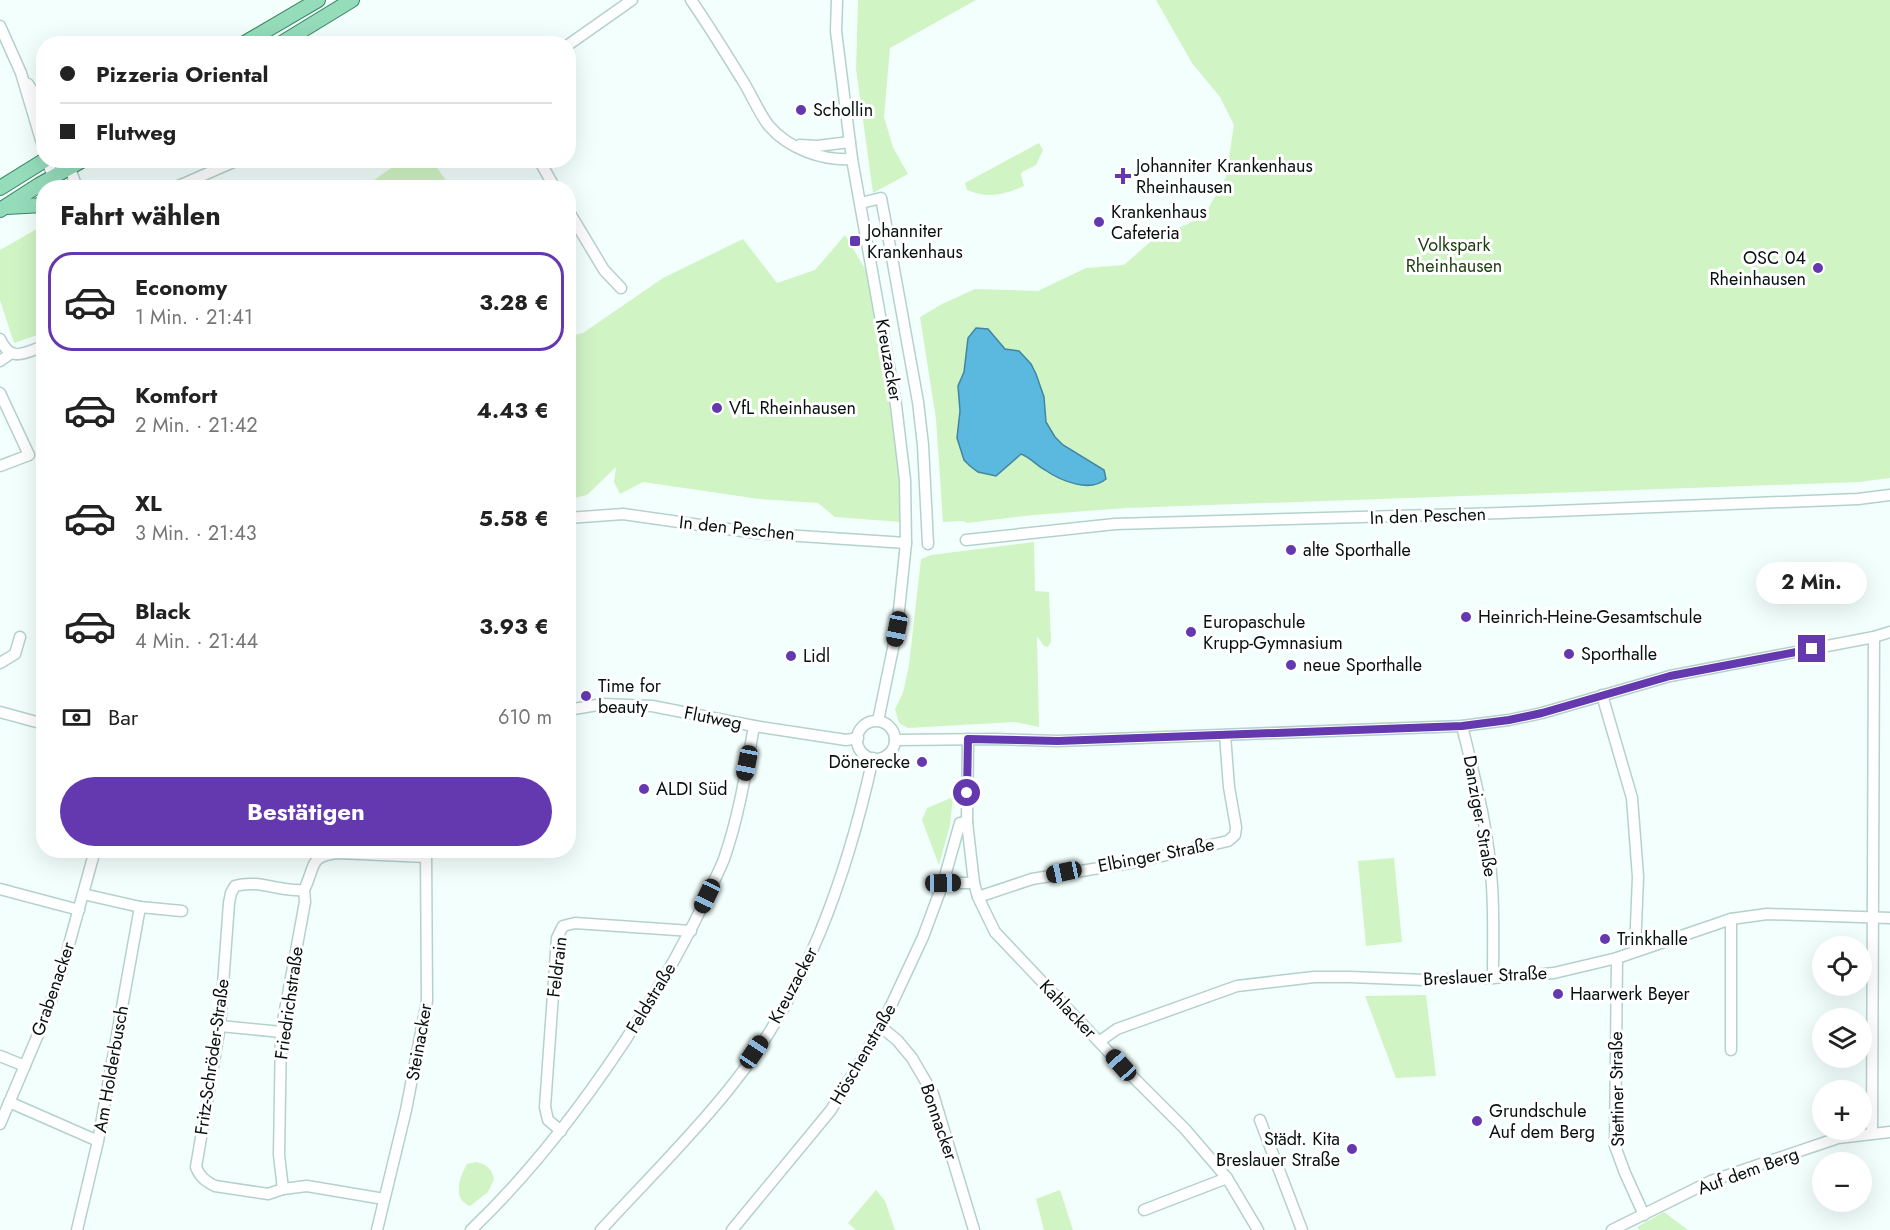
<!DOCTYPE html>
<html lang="de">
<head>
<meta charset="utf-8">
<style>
  body { margin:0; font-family:Jost,sans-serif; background:#f6f6f6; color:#222; height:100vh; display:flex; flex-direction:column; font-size:22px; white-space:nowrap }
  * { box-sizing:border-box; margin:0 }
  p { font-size:20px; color:#767676 }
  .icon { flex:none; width:33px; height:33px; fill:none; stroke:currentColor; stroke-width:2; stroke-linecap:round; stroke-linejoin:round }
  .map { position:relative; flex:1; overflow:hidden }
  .panel { position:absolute; left:36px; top:180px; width:540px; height:678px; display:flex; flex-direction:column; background:#fff; border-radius:24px; box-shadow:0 6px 24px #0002 }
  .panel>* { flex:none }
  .hud { position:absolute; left:36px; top:36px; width:540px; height:132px; border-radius:24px; box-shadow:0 6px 24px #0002; display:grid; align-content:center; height:132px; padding:0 24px; background:#fff }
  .tools { position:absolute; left:1812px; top:936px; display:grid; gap:12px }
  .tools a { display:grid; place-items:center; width:60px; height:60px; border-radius:50%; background:#fff; box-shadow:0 6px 24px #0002; font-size:30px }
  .end { position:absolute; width:27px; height:27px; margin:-14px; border:8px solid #6439b0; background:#fff; box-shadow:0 0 0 3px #fff }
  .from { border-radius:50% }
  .bubble { position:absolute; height:42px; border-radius:21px; background:#fff; box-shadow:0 6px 24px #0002; font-size:20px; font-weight:700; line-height:42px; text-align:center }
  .car { position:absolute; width:18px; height:36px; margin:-18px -9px; border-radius:8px; box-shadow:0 0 4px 2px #0007; background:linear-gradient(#222 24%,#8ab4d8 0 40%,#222 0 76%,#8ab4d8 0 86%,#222 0) }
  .hud b { display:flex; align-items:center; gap:21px; height:57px; font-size:22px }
  .hud b+b { border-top:2px solid #e0e0e0 }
  .hud i { width:15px; height:15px; background:#222 }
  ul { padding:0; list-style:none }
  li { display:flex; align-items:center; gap:18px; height:99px; margin:0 12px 9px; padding:0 12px; border:3px solid transparent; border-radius:24px }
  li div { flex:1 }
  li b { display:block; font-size:22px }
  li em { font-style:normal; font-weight:700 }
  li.active { border-color:#6439b0 }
  li>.icon { width:54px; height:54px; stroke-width:1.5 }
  h2 { padding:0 24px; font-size:27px; line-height:72px }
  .pay { display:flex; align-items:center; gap:15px; height:66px; padding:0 24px; font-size:22px }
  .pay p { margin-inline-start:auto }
  .cta { display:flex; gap:12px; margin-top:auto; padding:12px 24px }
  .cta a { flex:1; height:69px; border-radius:36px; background:#6439b0; color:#fff; font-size:24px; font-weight:700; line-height:69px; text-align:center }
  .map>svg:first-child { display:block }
  .green { fill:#d1f4c5 }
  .water { fill:#5bb8de; stroke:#4286a0; stroke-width:1.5 }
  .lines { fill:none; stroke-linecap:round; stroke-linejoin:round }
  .minor-casing { stroke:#b5d1cc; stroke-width:13 }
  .major-casing { stroke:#368561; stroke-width:16 }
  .minor { stroke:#fff; stroke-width:10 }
  .major { stroke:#95dcbb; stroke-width:14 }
  .route { stroke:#6439b0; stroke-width:8 }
  .poi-dot { fill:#6439b0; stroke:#fff; stroke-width:2 }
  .labels { text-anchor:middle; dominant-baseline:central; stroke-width:6; stroke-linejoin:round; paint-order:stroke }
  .poi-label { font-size:18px; fill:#07110f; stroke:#fff; text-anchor:start }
  .park-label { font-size:18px; fill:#1c3b0e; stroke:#fff }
  .street-label { font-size:18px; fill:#07110f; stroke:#fff }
</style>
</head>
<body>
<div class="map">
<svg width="1890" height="1230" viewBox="0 0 1890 1230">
  <rect width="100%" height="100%" fill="#f3fffc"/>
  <g class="green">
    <polygon points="858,0 976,0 890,48 884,117 893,147 908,174 873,193 856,69"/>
    <polygon points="1156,0 1890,0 1890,478 1859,482 1127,508 1033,515 967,523 963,521 943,522 936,419 920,317 942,304 975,289 1038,291 1086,268 1124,265 1150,242 1204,216 1226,177 1234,125 1220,97 1192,63"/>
    <path d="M1039 143 1043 150 1036 165 1022 172 1021 175 1024 186C1004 195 988 199 967 190L965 183Z"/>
    <polygon points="401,161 432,161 451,187 364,187"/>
    <polygon points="42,226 43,333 14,343 0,300 0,250"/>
    <polygon points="845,235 867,272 882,348 899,469 900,522 835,517 818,503 759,499 643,482 620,494 614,482 616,467 587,495 569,499 569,336 583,333 663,278 743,239 777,283 815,270"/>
    <polygon points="1034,542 1035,591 1049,592 1051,642 1048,647 1044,646 1037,636 1039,727 1015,722 908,728 899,723 895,709 903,693 909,665 921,559 931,555"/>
    <polygon points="953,797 950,825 939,865 922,820 927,808"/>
    <polygon points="1394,858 1402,942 1366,946 1358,861"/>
    <polygon points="1426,995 1436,1076 1396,1078 1365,996"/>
    <path d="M476 1162C486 1164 492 1169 494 1179L488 1192 470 1206C452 1199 459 1178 467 1164Z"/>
    <polygon points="876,1190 885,1201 895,1230 856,1230 848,1223"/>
    <polygon points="1060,1190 1073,1230 1044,1230 1036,1199"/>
    <polygon points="1664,1212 1688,1230 1639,1230 1637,1227"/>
  </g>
  <path class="water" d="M976 328 988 329 1005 349 1019 351 1031 364 1036 374 1044 397 1046 422 1055 437 1063 445 1104 470 1106 479C1090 493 1061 481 1045 470 1037 466 1030 457 1021 454L996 476 978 472 970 466 964 460 957 438 960 411 958 386 964 372 968 338Z"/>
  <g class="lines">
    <g class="minor-casing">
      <g id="minor">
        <path d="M691 0C709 26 725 52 741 78 751 93 758 112 769 126 789 149 823 161 852 159"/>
        <polyline points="837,0 836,31 852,159 896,405 905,480 906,543 897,629 878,721"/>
        <polyline points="0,26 21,73 44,150"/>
        <polyline points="568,45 632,0"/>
        <polyline points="28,84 44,109"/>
        <polyline points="800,145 817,146 850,142"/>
        <polyline points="47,160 57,188"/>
        <polyline points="67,160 77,188"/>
        <polyline points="539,160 555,188"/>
        <polyline points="174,188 238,160"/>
        <polyline points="861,203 881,198 885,219 918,402 923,445 928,544"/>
        <polyline points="568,210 604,270 621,288"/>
        <path d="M0 339C11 363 24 353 44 346"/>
        <polyline points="0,361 10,354"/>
        <polyline points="0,393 29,455 0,466"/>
        <polyline points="568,518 623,514 756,533 906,543"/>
        <polyline points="966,540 1115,524 1503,513 1858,499 1890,495"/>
        <polyline points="0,663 15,654 20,637"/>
        <polyline points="1602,695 1632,798 1638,877 1635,950"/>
        <polyline points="568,710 603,704 652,706 754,726 846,740 858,738"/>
        <polyline points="0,712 44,724"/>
        <circle cx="876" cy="740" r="19"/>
        <path d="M1462 726C1475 779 1489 831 1492 886 1494 916 1493 948 1493 978"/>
        <polyline points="968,739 967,822 974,883 978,897 995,932 1121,1065 1185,1129 1227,1178 1258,1230"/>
        <polyline points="895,740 995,739 1058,741 1462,726 1509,720 1542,713 1670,676 1874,637 1890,632"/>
        <polyline points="943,883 974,883"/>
        <polyline points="0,889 79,910"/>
        <polyline points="83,894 140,907 182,911"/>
        <polyline points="978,897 1032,879 1136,862 1228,841 1235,835 1236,827 1229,787 1225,735"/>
        <polyline points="1731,919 1731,1050"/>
        <polyline points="1617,958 1615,1146 1625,1173 1644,1215"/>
        <polyline points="220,1026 281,1032"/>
        <polyline points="881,1027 897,1040 912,1058 933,1094 974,1230"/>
        <polyline points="1100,1041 1117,1029 1237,986 1314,977 1350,977 1425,980 1493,978 1554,973 1617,958 1731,919 1767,914 1890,918"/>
        <polyline points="0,1056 25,1066"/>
        <polyline points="9,1102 98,1141"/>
        <polyline points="1260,1120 1302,1230"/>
        <polyline points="0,1124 43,1023 62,970 95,850"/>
        <polyline points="561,1131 548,1120 545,1107 557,938 563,926 575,923 691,931"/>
        <polyline points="1872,1133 1874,637"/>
        <polyline points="283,1189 279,1155 281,1032 305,902 304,890"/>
        <path d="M384 1199 307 1186 283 1189 268 1194 215 1186C205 1181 200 1177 196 1167L220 1026 229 903 231 893 235 886C258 879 281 892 304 890 316 866 308 856 338 853L426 857"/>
        <polyline points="1144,1210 1227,1178"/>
        <polyline points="77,1230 98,1141 140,907"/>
        <polyline points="377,1230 406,1110 427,1001 426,852"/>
        <path d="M471 1230C537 1167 592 1093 641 1016 665 978 687 938 707 897 712 884 719 872 724 859 739 816 746 771 754 726"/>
        <path d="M601 1230C644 1183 690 1138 729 1089 806 994 847 876 873 758"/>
        <polyline points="732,1230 831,1110 881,1027 923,937 943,883 960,823 967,822"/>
        <polyline points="1612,1230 1711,1181 1838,1138 1890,1132"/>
      </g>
    </g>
    <g class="major-casing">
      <g id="major">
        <polyline points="243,44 318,0"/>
        <polyline points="280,44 352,0"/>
        <polyline points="43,109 44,109"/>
        <polyline points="0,188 45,160"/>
        <polyline points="6,207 44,205"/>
        <polyline points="0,210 39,185 83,160"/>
      </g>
    </g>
    <use href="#minor" class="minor"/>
    <use href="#major" class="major"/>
  </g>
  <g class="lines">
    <polyline class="route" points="967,793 968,739 1058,741 1462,726 1509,720 1542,713 1670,676 1812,649"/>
  </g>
  <g class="poi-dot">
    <circle cx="801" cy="110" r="6"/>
    <path d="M1120 167h6v6h6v6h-6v6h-6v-6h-6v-6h6z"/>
    <circle cx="1099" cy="222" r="6"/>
    <rect x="849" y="235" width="12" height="12" rx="3"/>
    <circle cx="1818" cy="268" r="6"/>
    <circle cx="717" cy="408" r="6"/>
    <circle cx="1291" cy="550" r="6"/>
    <circle cx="1466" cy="617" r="6"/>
    <circle cx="1191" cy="632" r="6"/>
    <circle cx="1569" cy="654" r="6"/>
    <circle cx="791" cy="656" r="6"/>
    <circle cx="1291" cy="665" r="6"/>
    <circle cx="586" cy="696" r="6"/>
    <circle cx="922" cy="762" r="6"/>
    <circle cx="644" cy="789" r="6"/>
    <circle cx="1605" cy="939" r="6"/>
    <circle cx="1558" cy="994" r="6"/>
    <circle cx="1477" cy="1121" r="6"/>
    <circle cx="1352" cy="1149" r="6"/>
  </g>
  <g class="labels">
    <g class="poi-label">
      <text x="813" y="110">Schollin</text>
      <text x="1136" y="166">Johanniter Krankenhaus<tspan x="1136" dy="21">Rheinhausen</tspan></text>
      <text x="1111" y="212">Krankenhaus<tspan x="1111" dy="21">Cafeteria</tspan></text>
      <text x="867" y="231">Johanniter<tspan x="867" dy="21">Krankenhaus</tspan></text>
      <text x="1806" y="258" text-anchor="end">OSC 04<tspan x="1806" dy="21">Rheinhausen</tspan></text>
      <text x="729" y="408">VfL Rheinhausen</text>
      <text x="1303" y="550">alte Sporthalle</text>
      <text x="1478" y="617">Heinrich-Heine-Gesamtschule</text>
      <text x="1203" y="622">Europaschule<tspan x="1203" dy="21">Krupp-Gymnasium</tspan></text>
      <text x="1581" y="654">Sporthalle</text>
      <text x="803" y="656">Lidl</text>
      <text x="1303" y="665">neue Sporthalle</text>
      <text x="598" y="686">Time for<tspan x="598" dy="21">beauty</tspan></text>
      <text x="910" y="762" text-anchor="end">Dönerecke</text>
      <text x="656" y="789">ALDI Süd</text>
      <text x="1617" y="939">Trinkhalle</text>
      <text x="1570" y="994">Haarwerk Beyer</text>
      <text x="1489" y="1111">Grundschule<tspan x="1489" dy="21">Auf dem Berg</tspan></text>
      <text x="1340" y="1139" text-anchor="end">Städt. Kita<tspan x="1340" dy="21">Breslauer Straße</tspan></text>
    </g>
    <g class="park-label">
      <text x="1454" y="245">Volkspark<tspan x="1454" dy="21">Rheinhausen</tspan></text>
    </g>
    <g class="street-label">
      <text transform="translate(889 360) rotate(80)">Kreuzacker</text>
      <text transform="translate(1428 516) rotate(-2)">In den Peschen</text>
      <text transform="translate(737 528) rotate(6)">In den Peschen</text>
      <text transform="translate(713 718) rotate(11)">Flutweg</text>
      <text transform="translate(1480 816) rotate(80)">Danziger Straße</text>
      <text transform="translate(1156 855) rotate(-11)">Elbinger Straße</text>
      <text transform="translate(557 967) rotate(-83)">Feldrain</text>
      <text transform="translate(1485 976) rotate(-3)">Breslauer Straße</text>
      <text transform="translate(793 985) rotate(-62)">Kreuzacker</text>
      <text transform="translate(53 989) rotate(-71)">Grabenacker</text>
      <text transform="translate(651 998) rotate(-59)">Feldstraße</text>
      <text transform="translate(289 1003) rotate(-82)">Friedrichstraße</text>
      <text transform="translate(1068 1009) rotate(46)">Kahlacker</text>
      <text transform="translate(419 1042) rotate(-80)">Steinacker</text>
      <text transform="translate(863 1054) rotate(-60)">Höschenstraße</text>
      <text transform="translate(212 1057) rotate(-82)">Fritz-Schröder-Straße</text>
      <text transform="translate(111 1069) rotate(-80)">Am Holderbusch</text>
      <text transform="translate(1617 1089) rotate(-91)">Stettiner Straße</text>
      <text transform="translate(939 1122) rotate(71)">Bonnacker</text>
      <text transform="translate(1748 1171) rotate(-20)">Auf dem Berg</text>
    </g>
  </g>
</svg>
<div class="tools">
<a><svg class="icon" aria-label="locate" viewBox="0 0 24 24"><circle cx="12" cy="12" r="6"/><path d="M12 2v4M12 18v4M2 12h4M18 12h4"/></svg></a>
<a><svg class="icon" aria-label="layers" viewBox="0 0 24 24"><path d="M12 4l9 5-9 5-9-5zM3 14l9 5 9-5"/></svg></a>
<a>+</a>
<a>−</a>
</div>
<i class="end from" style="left:967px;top:793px"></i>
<i class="end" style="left:1812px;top:649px"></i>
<div class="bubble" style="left:1756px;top:562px;width:111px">2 Min.</div>
<i class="car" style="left:897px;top:629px;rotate:191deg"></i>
<i class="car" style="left:747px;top:763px;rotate:191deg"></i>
<i class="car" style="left:1064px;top:872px;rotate:258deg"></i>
<i class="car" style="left:943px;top:883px;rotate:89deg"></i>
<i class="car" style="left:707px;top:896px;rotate:205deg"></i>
<i class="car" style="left:754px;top:1052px;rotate:34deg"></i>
<i class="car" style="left:1121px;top:1065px;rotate:318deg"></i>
<div class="hud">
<b><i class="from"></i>Pizzeria Oriental</b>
<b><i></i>Flutweg</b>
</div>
<section class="panel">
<h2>Fahrt wählen</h2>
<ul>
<li class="active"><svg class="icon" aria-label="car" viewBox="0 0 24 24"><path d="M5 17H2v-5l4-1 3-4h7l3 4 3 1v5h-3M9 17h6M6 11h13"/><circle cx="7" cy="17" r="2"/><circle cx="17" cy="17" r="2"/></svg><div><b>Economy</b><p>1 Min. · 21:41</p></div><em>3.28 €</em></li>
<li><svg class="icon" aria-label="car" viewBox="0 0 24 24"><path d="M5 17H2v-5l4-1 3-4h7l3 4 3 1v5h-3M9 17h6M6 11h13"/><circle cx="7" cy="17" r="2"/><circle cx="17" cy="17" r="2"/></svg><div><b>Komfort</b><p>2 Min. · 21:42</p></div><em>4.43 €</em></li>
<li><svg class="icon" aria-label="car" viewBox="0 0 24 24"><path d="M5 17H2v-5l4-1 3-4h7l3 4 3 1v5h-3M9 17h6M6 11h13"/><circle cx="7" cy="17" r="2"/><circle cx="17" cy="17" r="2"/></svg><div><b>XL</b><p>3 Min. · 21:43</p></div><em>5.58 €</em></li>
<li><svg class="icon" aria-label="car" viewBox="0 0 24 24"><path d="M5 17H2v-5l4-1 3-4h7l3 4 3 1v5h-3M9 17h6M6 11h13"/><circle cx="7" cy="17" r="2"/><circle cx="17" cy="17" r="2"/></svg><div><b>Black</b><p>4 Min. · 21:44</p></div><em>3.93 €</em></li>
</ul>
<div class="pay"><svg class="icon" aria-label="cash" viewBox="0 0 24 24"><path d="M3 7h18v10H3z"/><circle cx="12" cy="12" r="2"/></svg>Bar<p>610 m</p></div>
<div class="cta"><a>Bestätigen</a></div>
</section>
</div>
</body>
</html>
